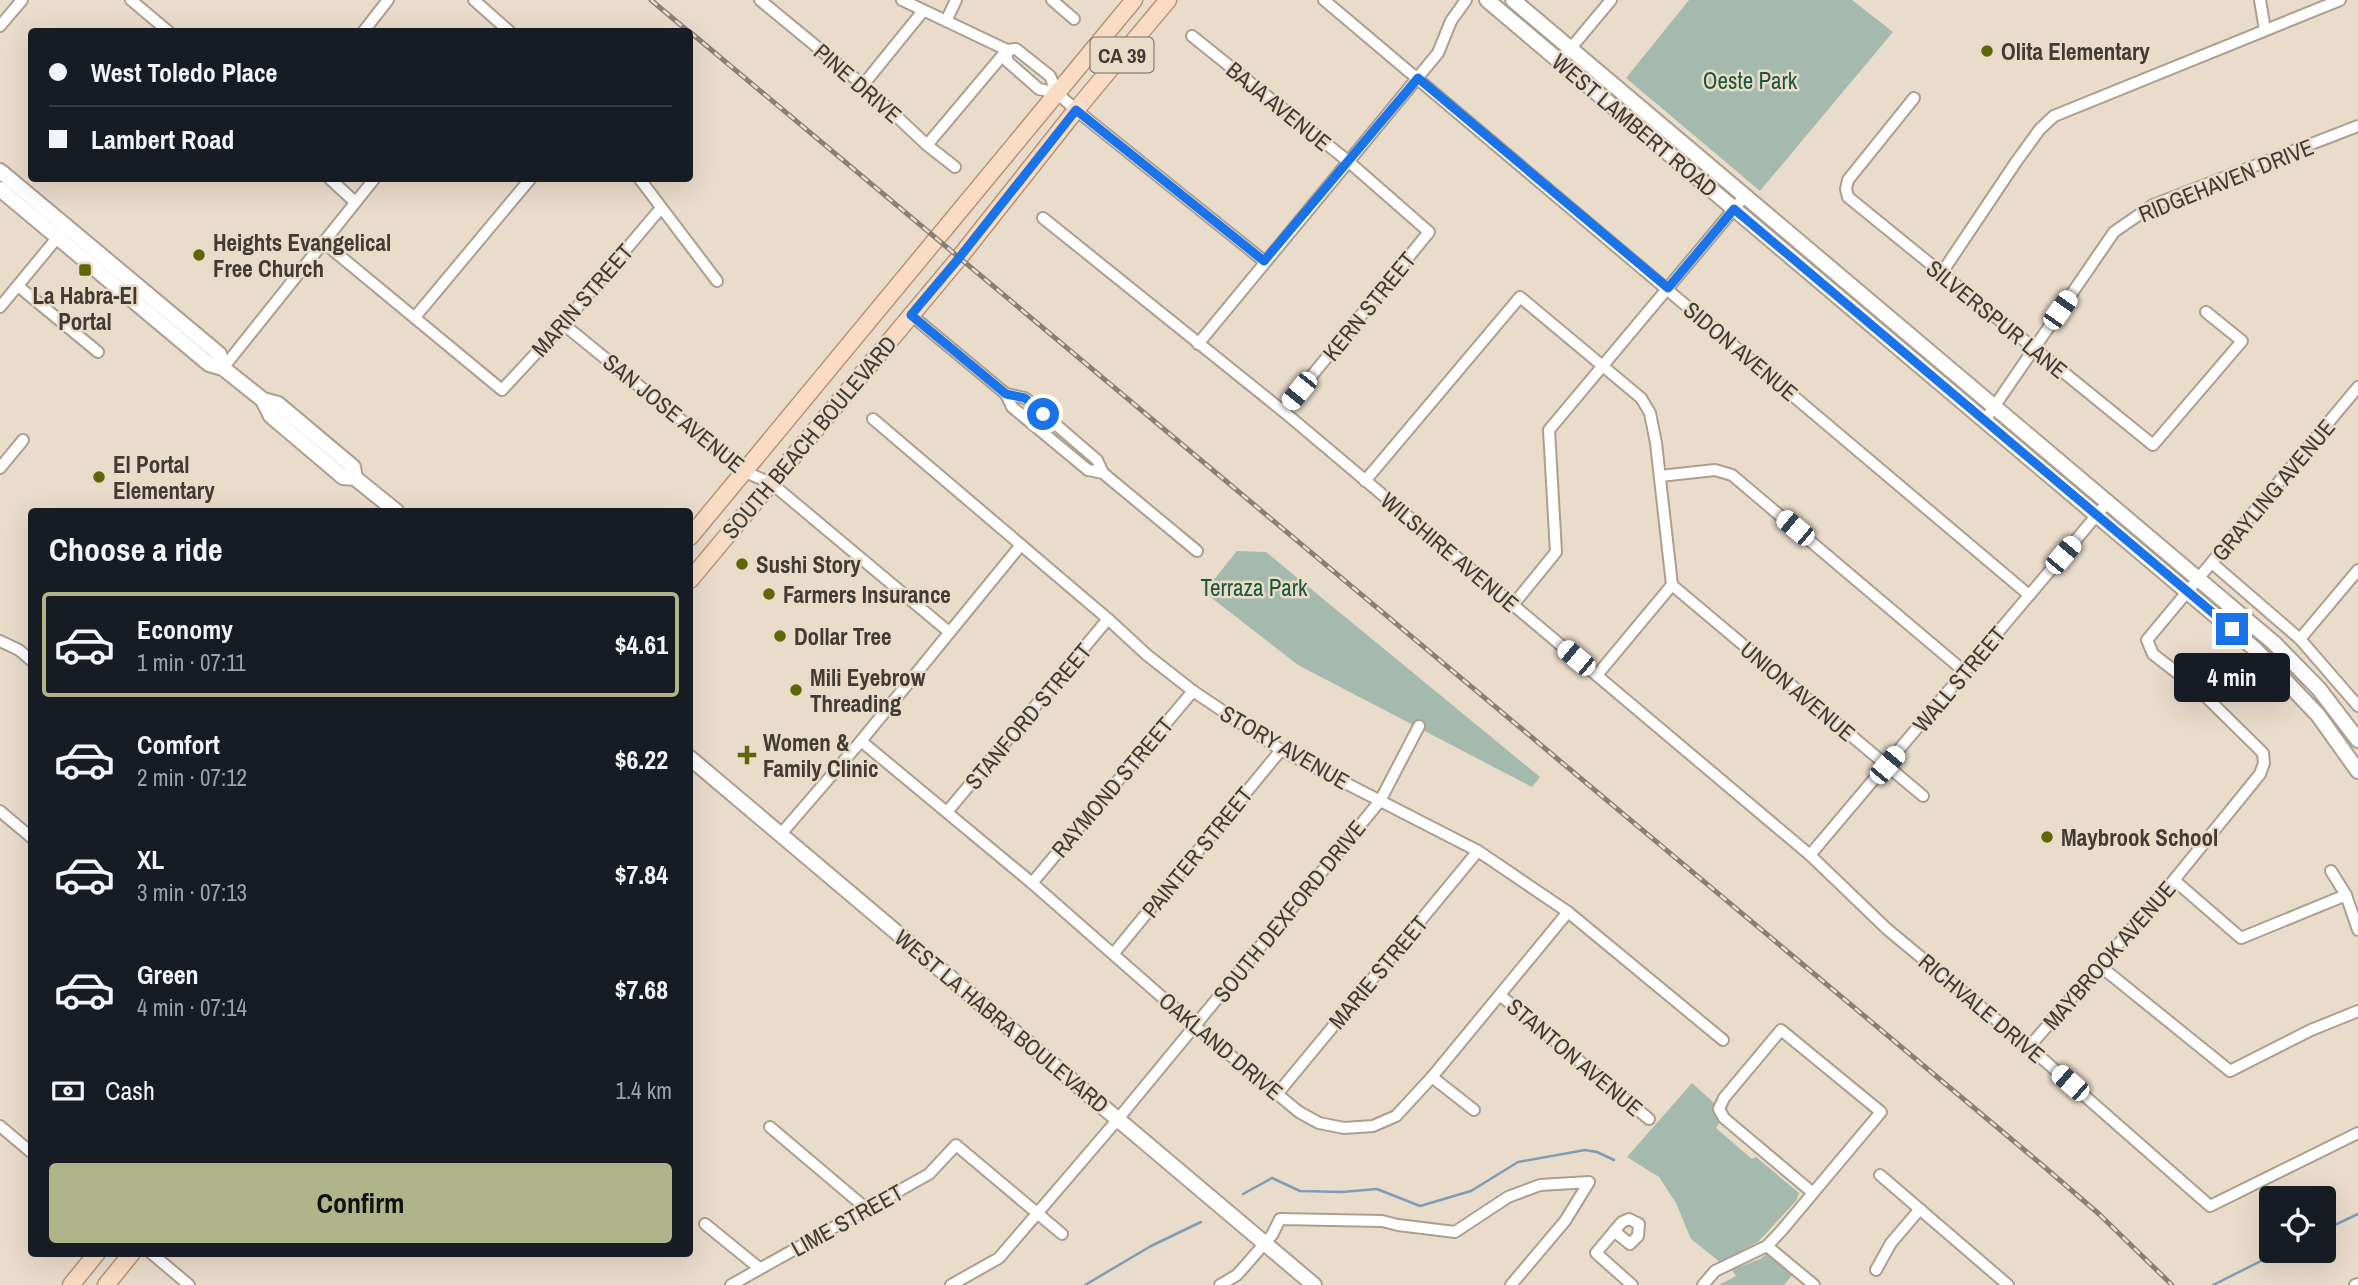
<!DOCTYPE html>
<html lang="en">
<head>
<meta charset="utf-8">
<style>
  body { margin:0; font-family:"Archivo Narrow",sans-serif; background:#20242c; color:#f1f3f6; height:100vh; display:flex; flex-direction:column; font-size:26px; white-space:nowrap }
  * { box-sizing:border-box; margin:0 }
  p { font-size:23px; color:#9ea1a6 }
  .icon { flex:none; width:38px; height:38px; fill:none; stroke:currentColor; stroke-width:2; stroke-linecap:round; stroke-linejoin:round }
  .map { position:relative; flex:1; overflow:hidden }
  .sheet { position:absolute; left:28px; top:508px; width:665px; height:749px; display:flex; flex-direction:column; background:#171b24; border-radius:7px; box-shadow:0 7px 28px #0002 }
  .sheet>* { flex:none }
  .hud { position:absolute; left:28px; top:28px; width:665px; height:154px; border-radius:7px; box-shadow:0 7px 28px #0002; display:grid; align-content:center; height:154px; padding:0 21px; background:#171b24 }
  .buttons { position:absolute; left:2259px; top:1186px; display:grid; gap:14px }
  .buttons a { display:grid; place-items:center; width:77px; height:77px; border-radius:7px; background:#171b24; box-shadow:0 7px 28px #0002; font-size:35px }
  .end { position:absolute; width:32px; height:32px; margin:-16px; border:9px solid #1a73e8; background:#fff; box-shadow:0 0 0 4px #fff }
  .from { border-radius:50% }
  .bubble { position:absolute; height:49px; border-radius:7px; background:#171b24; box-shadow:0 7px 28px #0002; font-size:23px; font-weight:700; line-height:49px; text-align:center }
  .car { position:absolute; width:21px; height:42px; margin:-21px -10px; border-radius:9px; box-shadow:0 0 5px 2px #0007; background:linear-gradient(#fff 24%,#345 0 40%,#fff 0 76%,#345 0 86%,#fff 0) }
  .hud b { display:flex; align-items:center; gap:24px; height:66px; font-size:26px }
  .hud b+b { border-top:2px solid #363941 }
  .hud i { width:18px; height:18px; background:#f1f3f6 }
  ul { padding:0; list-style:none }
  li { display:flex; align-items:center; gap:21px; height:105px; margin:0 14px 10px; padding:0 7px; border:4px solid transparent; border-radius:7px }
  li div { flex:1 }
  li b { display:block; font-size:26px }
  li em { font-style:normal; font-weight:700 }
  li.active { border-color:#afb48a }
  li>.icon { width:63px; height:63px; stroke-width:1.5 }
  h2 { padding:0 21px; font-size:32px; line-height:84px }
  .pay { display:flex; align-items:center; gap:18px; height:77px; padding:0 21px; font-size:26px }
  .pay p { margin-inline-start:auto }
  .action { display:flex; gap:14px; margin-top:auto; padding:14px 21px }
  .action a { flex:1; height:80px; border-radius:7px; background:#afb48a; color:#111; font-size:28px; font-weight:700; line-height:80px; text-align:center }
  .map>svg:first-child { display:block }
  .green { fill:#a5baae }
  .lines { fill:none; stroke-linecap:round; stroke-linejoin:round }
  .stream { stroke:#7e9db4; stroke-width:2.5 }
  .minor-casing { stroke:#ad9f8f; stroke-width:14 }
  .secondary-casing { stroke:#ad9f8f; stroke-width:18 }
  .primary-casing { stroke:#b69477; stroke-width:19 }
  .minor { stroke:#fff; stroke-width:10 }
  .secondary { stroke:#fff; stroke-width:14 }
  .primary { stroke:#f9dcc3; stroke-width:16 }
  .rail-casing { stroke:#898074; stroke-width:5 }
  .rail { stroke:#eadccb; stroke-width:2.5; stroke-dasharray:8; stroke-linecap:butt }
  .route { stroke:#1a73e8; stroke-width:9 }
  .poi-dot { fill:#5f6605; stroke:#eadccb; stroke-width:2.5 }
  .labels { text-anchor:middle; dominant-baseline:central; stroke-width:5; stroke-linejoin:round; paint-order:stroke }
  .shield { fill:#eadccb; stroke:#746b61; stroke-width:2 }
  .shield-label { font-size:21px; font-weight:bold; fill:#413b34 }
  .poi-label { font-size:23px; font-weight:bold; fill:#413b34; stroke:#eadccb; text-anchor:start }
  .park-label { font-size:23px; fill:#1a573b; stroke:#eadccb }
  .street-label { font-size:23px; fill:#413b34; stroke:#eadccb }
</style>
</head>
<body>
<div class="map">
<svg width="2358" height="1285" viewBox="0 0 2358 1285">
  <rect width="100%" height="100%" fill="#eadccb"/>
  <g class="green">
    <polygon points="1689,0 1852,0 1893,32 1760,191 1626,78"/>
    <polygon points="1237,551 1266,552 1540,777 1532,787 1298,665 1204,592"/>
    <polygon points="1692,1083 1715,1104 1720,1122 1716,1128 1752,1159 1756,1157 1799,1193 1796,1201 1758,1242 1720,1262 1691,1239 1676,1203 1659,1177 1627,1157"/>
    <polygon points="1768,1253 1793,1274 1784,1285 1719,1285 1736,1276 1732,1270 1760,1259"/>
  </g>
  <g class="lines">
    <g class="stream">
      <polyline points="1243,1194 1272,1178 1300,1191 1342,1192 1377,1189 1420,1206 1471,1191 1518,1162 1585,1150 1597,1152 1614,1160"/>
      <polyline points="2324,1230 2358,1214"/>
      <polyline points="1085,1285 1151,1246 1201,1222"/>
      <polyline points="2213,1285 2281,1251"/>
    </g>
    <g class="minor-casing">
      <g id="minor">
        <polyline points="131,0 169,32"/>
        <polyline points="474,0 510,32"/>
        <polyline points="760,0 863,85 927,145 955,167"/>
        <polyline points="902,0 1007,50 1016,49 1050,76 1057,93 1076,110 1264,261"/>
        <polyline points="1052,0 1074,19"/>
        <polyline points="1324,0 2029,595"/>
        <polyline points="2260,0 2265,30"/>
        <polyline points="946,21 956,0"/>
        <polyline points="0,26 22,0"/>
        <polyline points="363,32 388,0"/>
        <polyline points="1192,36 1349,162 1429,232 1283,411"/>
        <polyline points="1007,50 1007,61 1039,89 1057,93"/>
        <polyline points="1566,54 1611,0"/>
        <polyline points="863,85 923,11"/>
        <polyline points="1914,98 1848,180 1846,189 1848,197 2153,445 2242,341 2206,312"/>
        <polyline points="927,145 1007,50"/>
        <polyline points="329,178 355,202"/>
        <polyline points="639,178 717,281"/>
        <polyline points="1043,218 1283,411 1810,855 1887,929 2029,1047 2210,1206 2358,1133"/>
        <polyline points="323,242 502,390 563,324 661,208"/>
        <polyline points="1941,274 2016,162 2040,129 2054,116 2340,0"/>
        <polyline points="18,286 98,352"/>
        <polyline points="0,307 62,232"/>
        <polyline points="911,315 1006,394 1025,398 1097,460 1103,473"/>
        <polyline points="415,317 531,178"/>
        <polyline points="563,324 745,472 771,483 949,632"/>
        <polyline points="1198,344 1438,53 1451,21 1466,0"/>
        <polyline points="223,368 375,178"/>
        <polyline points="1006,394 1012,407 1088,470 1103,473 1197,551"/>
        <polyline points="873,419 1108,619 1147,655 1193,691 1281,750 1478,851 1568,912 1723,1040"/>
        <polyline points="1985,420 2114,232 2153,205 2358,126"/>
        <polyline points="0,468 23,440"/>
        <polyline points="1660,476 1715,470 1732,475 1965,672"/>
        <polyline points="1365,481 1520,297 1641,398 1650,413 1656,443 1672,585"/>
        <polyline points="2212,563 2300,639 2358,706"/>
        <polyline points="1672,585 1923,796"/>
        <polyline points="1513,605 1556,552 1549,430 1744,197"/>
        <polyline points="2300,639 2358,570"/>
        <polyline points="0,641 19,650 32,661"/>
        <polyline points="1597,675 1672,585"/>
        <polyline points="861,741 1032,883 1195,1026 1299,1112 1319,1123 1344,1128 1373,1126 1396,1116 1432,1077 1568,912"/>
        <polyline points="0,811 32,838"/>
        <polyline points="947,812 1108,619"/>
        <polyline points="780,835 861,741 1021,545"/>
        <polyline points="1810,855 2107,503"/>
        <polyline points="2331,871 2346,895 2358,930"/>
        <polyline points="2174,880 2241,938 2346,895"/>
        <polyline points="1032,883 1193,691"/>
        <polyline points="1114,953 1281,750"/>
        <polyline points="2100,966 2230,1071 2311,1030 2358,1011"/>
        <polyline points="1501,996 1649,1119"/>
        <polyline points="2029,1047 2174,880 2260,774 2264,763 2263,753 2199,690 2153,654 2147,640 2358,387"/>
        <polyline points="1432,1077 1474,1110"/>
        <polyline points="1278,1093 1478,851"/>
        <polyline points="0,1126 32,1153"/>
        <polyline points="770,1127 868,1210"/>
        <polyline points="1880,1175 2008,1285"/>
        <polyline points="705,1224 759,1268"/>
        <polyline points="1614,1231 1630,1244 1638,1236 1639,1224 1629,1219 1622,1222 1596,1253 1632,1285"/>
        <polyline points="1767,1246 1814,1285"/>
        <polyline points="151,1253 189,1285"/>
        <polyline points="1876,1270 1891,1243 1920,1209"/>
        <polyline points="731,1285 929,1174 956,1145 1062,1234"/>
        <polyline points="951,1285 999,1258 1118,1119 1380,801 1419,726"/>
        <polyline points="1220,1285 1237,1275 1272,1235 1280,1219 1382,1221 1398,1225 1455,1232 1508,1197 1540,1185 1589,1182 1565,1221 1511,1285"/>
        <polyline points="1703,1285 1715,1271 1767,1246 1782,1230 1881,1112 1781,1030 1724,1098 1719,1109 1724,1118 1813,1193"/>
        <polyline points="2355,1285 2358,1284"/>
      </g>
    </g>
    <g class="secondary-casing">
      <g id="secondary">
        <polyline points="1487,0 2255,649 2318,715 2358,771"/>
        <polyline points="1513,0 2274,643 2319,689 2358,740"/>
        <polyline points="0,171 219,354 223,368"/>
        <polyline points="0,189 209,364 223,368 263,400 271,416 343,477 355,478 396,511"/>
        <polyline points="263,400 278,404 353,467 355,478"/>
        <polyline points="690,758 1314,1285"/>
      </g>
    </g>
    <g class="primary-casing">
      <g id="primary">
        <polyline points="690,537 1134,0"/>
        <polyline points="690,580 959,258 1076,110 1168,0"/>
        <polyline points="71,1285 97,1253"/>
        <polyline points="106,1285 132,1253"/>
      </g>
    </g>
    <use href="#minor" class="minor"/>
    <use href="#secondary" class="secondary"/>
    <use href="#primary" class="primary"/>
    <g class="rail-casing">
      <g id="rail">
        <polyline points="651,0 689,32"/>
        <polyline points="690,32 2041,1164 2099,1214 2172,1285"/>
      </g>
    </g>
    <use href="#rail" class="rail"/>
  </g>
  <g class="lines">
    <polyline class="route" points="1043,414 1025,398 1006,394 911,315 959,258 1076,110 1264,261 1418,78 1668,288 1734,209 2232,629"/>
  </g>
  <g class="poi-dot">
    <circle cx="1987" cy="51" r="7"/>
    <circle cx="199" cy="255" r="7"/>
    <rect x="78" y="263" width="14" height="14" rx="3.5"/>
    <circle cx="99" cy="477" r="7"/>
    <circle cx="742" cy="564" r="7"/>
    <circle cx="769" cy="594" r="7"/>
    <circle cx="780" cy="636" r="7"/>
    <circle cx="796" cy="690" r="7"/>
    <path d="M743.5 744.5h7v7h7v7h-7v7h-7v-7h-7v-7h7z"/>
    <circle cx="2047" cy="837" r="7"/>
  </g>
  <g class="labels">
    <rect class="shield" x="1090.5" y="37.5" width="63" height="35" rx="5"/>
    <g class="shield-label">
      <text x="1122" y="55">CA 39</text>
    </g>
    <g class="poi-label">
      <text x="2001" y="51">Olita Elementary</text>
      <text x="213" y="242">Heights Evangelical<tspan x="213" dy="26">Free Church</tspan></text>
      <text x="85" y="295" text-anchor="middle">La Habra-El<tspan x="85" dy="26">Portal</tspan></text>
      <text x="113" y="464">El Portal<tspan x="113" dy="26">Elementary</tspan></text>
      <text x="756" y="564">Sushi Story</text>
      <text x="783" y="594">Farmers Insurance</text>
      <text x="794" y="636">Dollar Tree</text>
      <text x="810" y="677">Mili Eyebrow<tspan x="810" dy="26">Threading</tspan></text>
      <text x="763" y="742">Women &amp;<tspan x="763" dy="26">Family Clinic</tspan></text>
      <text x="2061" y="837">Maybrook School</text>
    </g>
    <g class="park-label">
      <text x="1750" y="80">Oeste Park</text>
      <text x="1254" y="587">Terraza Park</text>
    </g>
    <g class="street-label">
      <text transform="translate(858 83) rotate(41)">PINE DRIVE</text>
      <text transform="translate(1279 106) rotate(39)">BAJA AVENUE</text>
      <text transform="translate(1635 125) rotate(40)">WEST LAMBERT ROAD</text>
      <text transform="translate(2226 180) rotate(-22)">RIDGEHAVEN DRIVE</text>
      <text transform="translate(582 300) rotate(-49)">MARIN STREET</text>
      <text transform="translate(1369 306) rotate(-51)">KERN STREET</text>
      <text transform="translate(1997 319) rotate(39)">SILVERSPUR LANE</text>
      <text transform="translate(1741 351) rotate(40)">SIDON AVENUE</text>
      <text transform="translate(674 413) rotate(39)">SAN JOSE AVENUE</text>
      <text transform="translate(809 437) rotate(-50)">SOUTH BEACH BOULEVARD</text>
      <text transform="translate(2273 490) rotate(-50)">GRAYLING AVENUE</text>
      <text transform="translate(1450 552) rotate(40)">WILSHIRE AVENUE</text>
      <text transform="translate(1959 679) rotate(-50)">WALL STREET</text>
      <text transform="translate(1798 691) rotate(40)">UNION AVENUE</text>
      <text transform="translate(1028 716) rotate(-50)">STANFORD STREET</text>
      <text transform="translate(1285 747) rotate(30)">STORY AVENUE</text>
      <text transform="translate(1112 787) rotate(-50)">RAYMOND STREET</text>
      <text transform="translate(1197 852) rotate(-51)">PAINTER STREET</text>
      <text transform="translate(1289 911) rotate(-51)">SOUTH DEXFORD DRIVE</text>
      <text transform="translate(2109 955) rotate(-49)">MAYBROOK AVENUE</text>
      <text transform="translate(1378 972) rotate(-50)">MARIE STREET</text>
      <text transform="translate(1982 1008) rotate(40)">RICHVALE DRIVE</text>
      <text transform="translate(1002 1021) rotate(40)">WEST LA HABRA BOULEVARD</text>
      <text transform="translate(1221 1046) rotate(40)">OAKLAND DRIVE</text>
      <text transform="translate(1575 1057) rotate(40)">STANTON AVENUE</text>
      <text transform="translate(847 1220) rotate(-29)">LIME STREET</text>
    </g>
  </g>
</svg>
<div class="buttons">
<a><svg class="icon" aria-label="locate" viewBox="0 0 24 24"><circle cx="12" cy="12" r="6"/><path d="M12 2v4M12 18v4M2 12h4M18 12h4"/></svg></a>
</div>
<i class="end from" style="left:1043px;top:414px"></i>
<i class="end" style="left:2232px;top:629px"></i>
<div class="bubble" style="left:2174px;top:653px;width:116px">4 min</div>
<i class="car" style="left:2060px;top:310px;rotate:35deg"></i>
<i class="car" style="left:1299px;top:391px;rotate:219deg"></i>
<i class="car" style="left:1795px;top:528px;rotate:310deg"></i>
<i class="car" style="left:2063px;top:555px;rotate:40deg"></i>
<i class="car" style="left:1576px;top:658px;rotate:310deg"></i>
<i class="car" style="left:1887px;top:765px;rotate:40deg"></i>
<i class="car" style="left:2070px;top:1083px;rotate:311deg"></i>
<div class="hud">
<b><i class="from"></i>West Toledo Place</b>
<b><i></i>Lambert Road</b>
</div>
<section class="sheet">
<h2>Choose a ride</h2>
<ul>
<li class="active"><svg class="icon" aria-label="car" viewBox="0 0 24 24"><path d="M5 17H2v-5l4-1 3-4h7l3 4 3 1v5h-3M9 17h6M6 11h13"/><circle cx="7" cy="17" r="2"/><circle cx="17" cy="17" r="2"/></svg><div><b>Economy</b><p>1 min · 07:11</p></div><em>$4.61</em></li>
<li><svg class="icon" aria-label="car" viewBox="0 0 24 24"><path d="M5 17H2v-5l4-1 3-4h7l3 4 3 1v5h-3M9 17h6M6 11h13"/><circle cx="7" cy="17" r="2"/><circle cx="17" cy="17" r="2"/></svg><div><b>Comfort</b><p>2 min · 07:12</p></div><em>$6.22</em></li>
<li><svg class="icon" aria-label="car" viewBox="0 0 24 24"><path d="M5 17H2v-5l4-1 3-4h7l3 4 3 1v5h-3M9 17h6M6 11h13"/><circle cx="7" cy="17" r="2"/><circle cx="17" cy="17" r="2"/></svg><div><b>XL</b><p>3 min · 07:13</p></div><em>$7.84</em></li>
<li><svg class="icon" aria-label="car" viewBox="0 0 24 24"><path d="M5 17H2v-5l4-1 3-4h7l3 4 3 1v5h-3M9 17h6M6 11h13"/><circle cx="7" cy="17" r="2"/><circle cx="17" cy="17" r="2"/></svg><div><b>Green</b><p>4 min · 07:14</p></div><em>$7.68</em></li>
</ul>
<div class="pay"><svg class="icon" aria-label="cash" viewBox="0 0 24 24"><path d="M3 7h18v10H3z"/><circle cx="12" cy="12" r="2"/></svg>Cash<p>1.4 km</p></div>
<div class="action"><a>Confirm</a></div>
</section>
</div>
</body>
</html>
